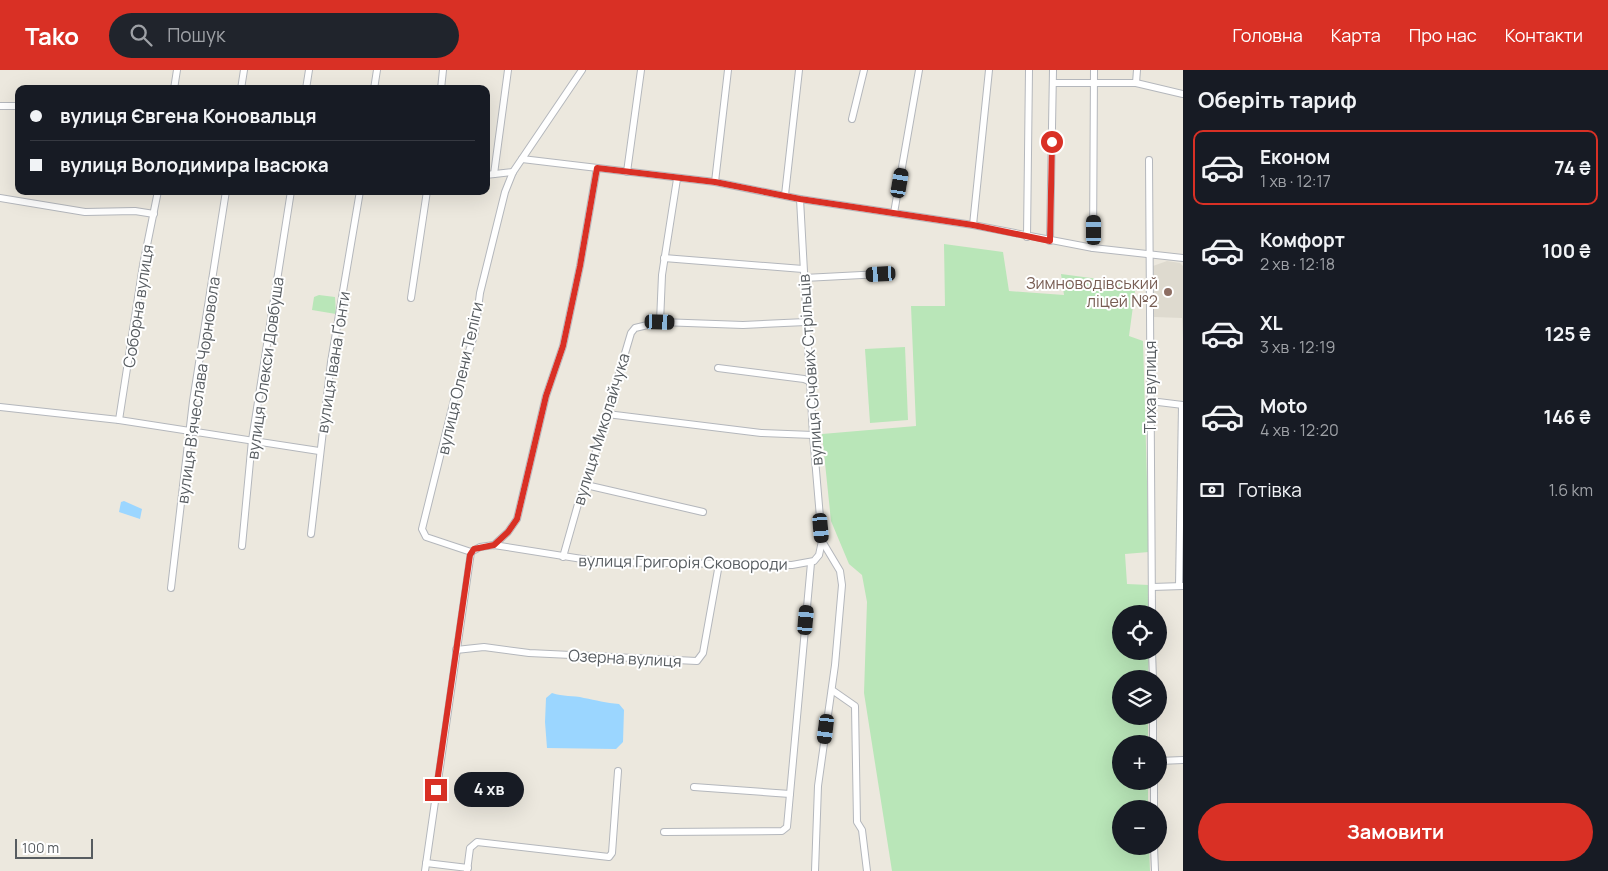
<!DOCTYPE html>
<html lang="uk">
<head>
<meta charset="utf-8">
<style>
  body { margin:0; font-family:Manrope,sans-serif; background:#20242c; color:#f1f3f6; height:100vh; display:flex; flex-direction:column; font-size:19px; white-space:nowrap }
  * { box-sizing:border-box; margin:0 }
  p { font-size:16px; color:#9ea1a6 }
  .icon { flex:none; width:28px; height:28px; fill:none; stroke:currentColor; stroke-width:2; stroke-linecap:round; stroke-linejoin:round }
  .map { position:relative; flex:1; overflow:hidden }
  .sheet { display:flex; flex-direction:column; background:#171b24; width:425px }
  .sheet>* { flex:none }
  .guide { position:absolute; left:15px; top:15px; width:475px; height:110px; border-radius:10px; box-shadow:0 5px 20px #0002; display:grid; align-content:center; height:110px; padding:0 15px; background:#171b24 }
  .buttons { position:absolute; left:1112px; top:535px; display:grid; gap:10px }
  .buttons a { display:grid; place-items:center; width:55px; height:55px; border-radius:50%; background:#171b24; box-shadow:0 5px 20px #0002; font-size:25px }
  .scale { position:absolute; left:15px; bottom:12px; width:78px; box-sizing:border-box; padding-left:5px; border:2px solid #575c60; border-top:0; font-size:14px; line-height:18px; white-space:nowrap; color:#575c60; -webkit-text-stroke:4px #fff; paint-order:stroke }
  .end { position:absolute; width:22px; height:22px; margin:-11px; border:6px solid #d93025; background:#fff; box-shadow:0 0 0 2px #fff }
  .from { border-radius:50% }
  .bubble { position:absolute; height:35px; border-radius:18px; background:#171b24; box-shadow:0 5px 20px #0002; font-size:16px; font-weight:700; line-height:35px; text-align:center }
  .car { position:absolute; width:15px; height:30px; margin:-15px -8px; border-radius:6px; box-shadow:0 0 4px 1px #0007; background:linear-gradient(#222 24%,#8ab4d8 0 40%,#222 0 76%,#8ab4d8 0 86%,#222 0) }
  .guide b { display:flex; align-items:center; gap:18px; height:48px; font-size:19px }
  .guide b+b { border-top:1px solid #363941 }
  .guide i { width:12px; height:12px; background:#f1f3f6 }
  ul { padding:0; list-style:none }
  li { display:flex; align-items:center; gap:15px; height:75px; margin:0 10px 8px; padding:0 5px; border:2px solid transparent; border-radius:10px }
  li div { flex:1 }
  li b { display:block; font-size:19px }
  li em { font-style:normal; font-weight:700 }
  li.current { border-color:#d93025 }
  li>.icon { width:45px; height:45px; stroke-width:1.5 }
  h2 { padding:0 15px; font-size:22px; line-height:60px }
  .pay { display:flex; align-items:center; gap:12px; height:55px; padding:0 15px; font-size:19px }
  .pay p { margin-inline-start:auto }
  .button { display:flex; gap:10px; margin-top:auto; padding:10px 15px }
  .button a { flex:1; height:58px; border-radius:30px; background:#d93025; color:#fff; font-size:20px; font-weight:700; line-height:58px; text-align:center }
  header { display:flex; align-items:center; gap:30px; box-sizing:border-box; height:70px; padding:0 25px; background:#d93025; color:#fff }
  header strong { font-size:24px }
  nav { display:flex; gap:28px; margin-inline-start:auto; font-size:18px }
  .search { width:350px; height:45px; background:#20242c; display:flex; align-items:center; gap:12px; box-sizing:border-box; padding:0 18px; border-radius:28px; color:#9ea1a6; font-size:19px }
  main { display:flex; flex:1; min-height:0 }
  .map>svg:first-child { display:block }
  .education { fill:#dedacf }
  .green { fill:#b9e6b8 }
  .water { fill:#9bd6ff }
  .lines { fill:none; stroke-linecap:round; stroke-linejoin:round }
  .minor-casing { stroke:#b4b7bc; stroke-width:8 }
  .minor { stroke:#fff; stroke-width:6 }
  .route { stroke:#d93025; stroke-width:6 }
  .education-dot { fill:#8d6e63; stroke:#fff; stroke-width:2 }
  .labels { text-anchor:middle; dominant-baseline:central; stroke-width:4; stroke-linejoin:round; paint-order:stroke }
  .education-label { font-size:16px; fill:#785e54; stroke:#fff; text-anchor:end }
  .street-label { font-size:16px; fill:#575c60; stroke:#fff }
</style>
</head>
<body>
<header>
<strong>Tako</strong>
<div class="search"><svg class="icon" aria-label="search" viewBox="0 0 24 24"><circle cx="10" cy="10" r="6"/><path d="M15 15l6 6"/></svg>Пошук</div>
<nav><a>Головна</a><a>Карта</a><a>Про нас</a><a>Контакти</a></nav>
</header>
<main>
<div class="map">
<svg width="1183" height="801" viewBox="0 0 1183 801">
  <rect width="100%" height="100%" fill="#ece8de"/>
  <polygon class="education" points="1167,191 1180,193 1183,196 1183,270 1182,248 1154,247 1153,196"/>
  <g class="green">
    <polygon points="944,174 1003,182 1009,221 1064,225 1061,204 1136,214 1129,266 1143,271 1149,482 1125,484 1127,514 1149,515 1149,544 1121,544 1121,581 1149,581 1148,609 1121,609 1121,646 1148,646 1148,674 1121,674 1121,711 1148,711 1148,739 1121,739 1121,776 1149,776 1150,801 892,801 864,623 867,532 862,505 849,494 831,451 822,364 916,356 911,236 945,236"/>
    <polygon points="319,225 335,227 336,244 312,240 314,227"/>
    <polygon points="905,277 908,350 870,353 865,279"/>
  </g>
  <g class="water">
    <polygon points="124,431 142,439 140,449 119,442 121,432"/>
    <path d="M552 623C563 627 573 625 584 628 596 630 606 633 619 634L624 640 623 672 616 679 547 678 545 652 546 628Z"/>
  </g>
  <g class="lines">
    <g class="minor-casing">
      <g id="minor">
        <polyline points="1053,13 1136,13 1183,24"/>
        <polyline points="1136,13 1137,0"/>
        <polyline points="174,19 177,0"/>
        <polyline points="241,19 244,0"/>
        <polyline points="306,19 309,0"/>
        <polyline points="374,19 377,0"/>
        <polyline points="441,19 443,0"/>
        <polyline points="0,36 19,36"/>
        <polyline points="852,49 864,0"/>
        <polyline points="522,89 715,112 800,129 973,155 1093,178 1183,188"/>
        <polyline points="1149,90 1152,544"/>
        <polyline points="627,102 641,0"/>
        <polyline points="494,104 508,0"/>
        <polyline points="486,105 513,102"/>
        <polyline points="715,112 728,0"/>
        <polyline points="785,125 799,0"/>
        <polyline points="0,128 85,142 135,141 154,144"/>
        <polyline points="894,143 919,0"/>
        <polyline points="973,155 989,0"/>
        <polyline points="1027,167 1029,0"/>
        <polyline points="1050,171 1053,0"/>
        <polyline points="1093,178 1094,0"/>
        <polyline points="664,188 803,199"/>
        <polyline points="804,208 881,204"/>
        <polyline points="411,228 427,121"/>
        <polyline points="660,252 662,205 677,109"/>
        <polyline points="718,298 804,309 811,312"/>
        <polyline points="1150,331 1183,335"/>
        <polyline points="0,337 119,350 319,381"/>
        <polyline points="607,344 761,363 813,365"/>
        <polyline points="119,350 143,195 158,121"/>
        <polyline points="586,415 703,442"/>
        <polyline points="311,464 331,292 360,121"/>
        <polyline points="494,475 508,462 517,449 546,326 563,276 580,196 597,98"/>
        <polyline points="242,476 252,370 291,121"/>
        <polyline points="471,482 480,477 494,475 601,492 792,495 814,491 819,485 822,471 813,365 800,129"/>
        <polyline points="471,482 426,467 422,459 454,330 475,262 480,223 505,122 513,102 582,0"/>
        <polyline points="563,487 580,427 586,415 631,263 635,258 660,252 743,255 806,252"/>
        <polyline points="1179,516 1182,335"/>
        <polyline points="1152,517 1183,516"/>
        <polyline points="171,518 193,331 226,121"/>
        <polyline points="456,580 484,577 529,583 697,591 703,583 719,494"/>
        <polyline points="1152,581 1153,609"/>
        <polyline points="832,620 855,636 857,752 862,760 867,801"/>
        <polyline points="1153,646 1153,674"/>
        <polyline points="1159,691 1183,690"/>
        <polyline points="1154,711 1154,739"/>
        <polyline points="694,717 790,724"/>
        <polyline points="664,762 782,761 787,757 811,493"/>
        <polyline points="1154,776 1155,801"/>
        <polyline points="426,793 468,798"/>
        <polyline points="425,801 471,482"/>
        <polyline points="467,801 470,778 477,772 609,787 612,783 618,701"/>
        <polyline points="815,801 818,716 835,595 842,515 840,501 822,471"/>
      </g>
    </g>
    <use href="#minor" class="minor"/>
  </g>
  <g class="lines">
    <polyline class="route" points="436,720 470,485 474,479 494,475 508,462 517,449 546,326 563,276 580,196 597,98 715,112 800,129 973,155 1050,171 1052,72"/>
  </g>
  <circle class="education-dot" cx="1168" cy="222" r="5"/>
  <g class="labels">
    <g class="education-label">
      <text x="1158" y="213">Зимноводівський<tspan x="1158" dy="18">ліцей №2</tspan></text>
    </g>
    <g class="street-label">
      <text transform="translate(138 236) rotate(-81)">Соборна вулиця</text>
      <text transform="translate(333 292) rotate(-81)">вулиця Івана Ґонти</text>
      <text transform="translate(265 298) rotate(-82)">вулиця Олекси Довбуша</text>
      <text transform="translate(810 300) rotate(-94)">вулиця Січових Стрільців</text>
      <text transform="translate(460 308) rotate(-77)">вулиця Олени Теліги</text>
      <text transform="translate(1150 317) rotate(-90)">Тиха вулиця</text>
      <text transform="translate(198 320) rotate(-82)">вулиця Вʼячеслава Чорновола</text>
      <text transform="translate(601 359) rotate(-73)">вулиця Миколайчука</text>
      <text transform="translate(683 492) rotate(1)">вулиця Григорія Сковороди</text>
      <text transform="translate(625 588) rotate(3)">Озерна вулиця</text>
    </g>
  </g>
</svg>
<div class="buttons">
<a><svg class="icon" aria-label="locate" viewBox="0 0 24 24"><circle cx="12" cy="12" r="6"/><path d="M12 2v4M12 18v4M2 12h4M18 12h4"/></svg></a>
<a><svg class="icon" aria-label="layers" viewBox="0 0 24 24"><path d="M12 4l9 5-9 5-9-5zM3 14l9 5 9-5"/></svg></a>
<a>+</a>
<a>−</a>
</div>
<div class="scale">100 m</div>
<i class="end from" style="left:1052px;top:72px"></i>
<i class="end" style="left:436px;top:720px"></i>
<div class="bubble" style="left:454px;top:702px;width:70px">4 хв</div>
<i class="car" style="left:900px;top:113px;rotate:10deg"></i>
<i class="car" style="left:1094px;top:160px;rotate:0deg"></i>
<i class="car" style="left:881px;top:204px;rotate:267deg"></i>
<i class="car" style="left:660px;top:252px;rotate:92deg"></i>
<i class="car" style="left:821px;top:458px;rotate:175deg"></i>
<i class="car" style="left:806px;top:550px;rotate:5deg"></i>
<i class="car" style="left:826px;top:659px;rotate:187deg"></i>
<div class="guide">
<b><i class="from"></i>вулиця Євгена Коновальця</b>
<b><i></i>вулиця Володимира Івасюка</b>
</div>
</div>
<section class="sheet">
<h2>Оберіть тариф</h2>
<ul>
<li class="current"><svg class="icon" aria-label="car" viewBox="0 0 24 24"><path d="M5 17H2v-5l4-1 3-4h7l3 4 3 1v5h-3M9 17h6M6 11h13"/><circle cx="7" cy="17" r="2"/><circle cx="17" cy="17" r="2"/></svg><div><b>Економ</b><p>1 хв · 12:17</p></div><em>74 ₴</em></li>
<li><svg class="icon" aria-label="car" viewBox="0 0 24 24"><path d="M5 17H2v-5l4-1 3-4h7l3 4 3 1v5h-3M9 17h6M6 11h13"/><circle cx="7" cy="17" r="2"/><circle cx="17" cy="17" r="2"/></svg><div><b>Комфорт</b><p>2 хв · 12:18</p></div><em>100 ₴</em></li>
<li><svg class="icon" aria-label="car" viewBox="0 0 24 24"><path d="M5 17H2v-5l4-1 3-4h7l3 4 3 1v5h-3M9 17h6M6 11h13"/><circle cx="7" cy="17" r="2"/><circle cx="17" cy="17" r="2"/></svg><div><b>XL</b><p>3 хв · 12:19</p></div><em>125 ₴</em></li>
<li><svg class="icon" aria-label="car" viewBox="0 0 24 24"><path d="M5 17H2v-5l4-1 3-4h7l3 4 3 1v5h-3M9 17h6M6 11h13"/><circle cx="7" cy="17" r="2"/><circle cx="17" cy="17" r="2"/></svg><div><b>Moto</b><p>4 хв · 12:20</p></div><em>146 ₴</em></li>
</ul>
<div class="pay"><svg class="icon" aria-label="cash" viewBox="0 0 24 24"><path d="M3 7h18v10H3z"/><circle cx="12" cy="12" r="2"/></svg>Готівка<p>1.6 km</p></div>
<div class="button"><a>Замовити</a></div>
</section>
</main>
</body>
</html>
